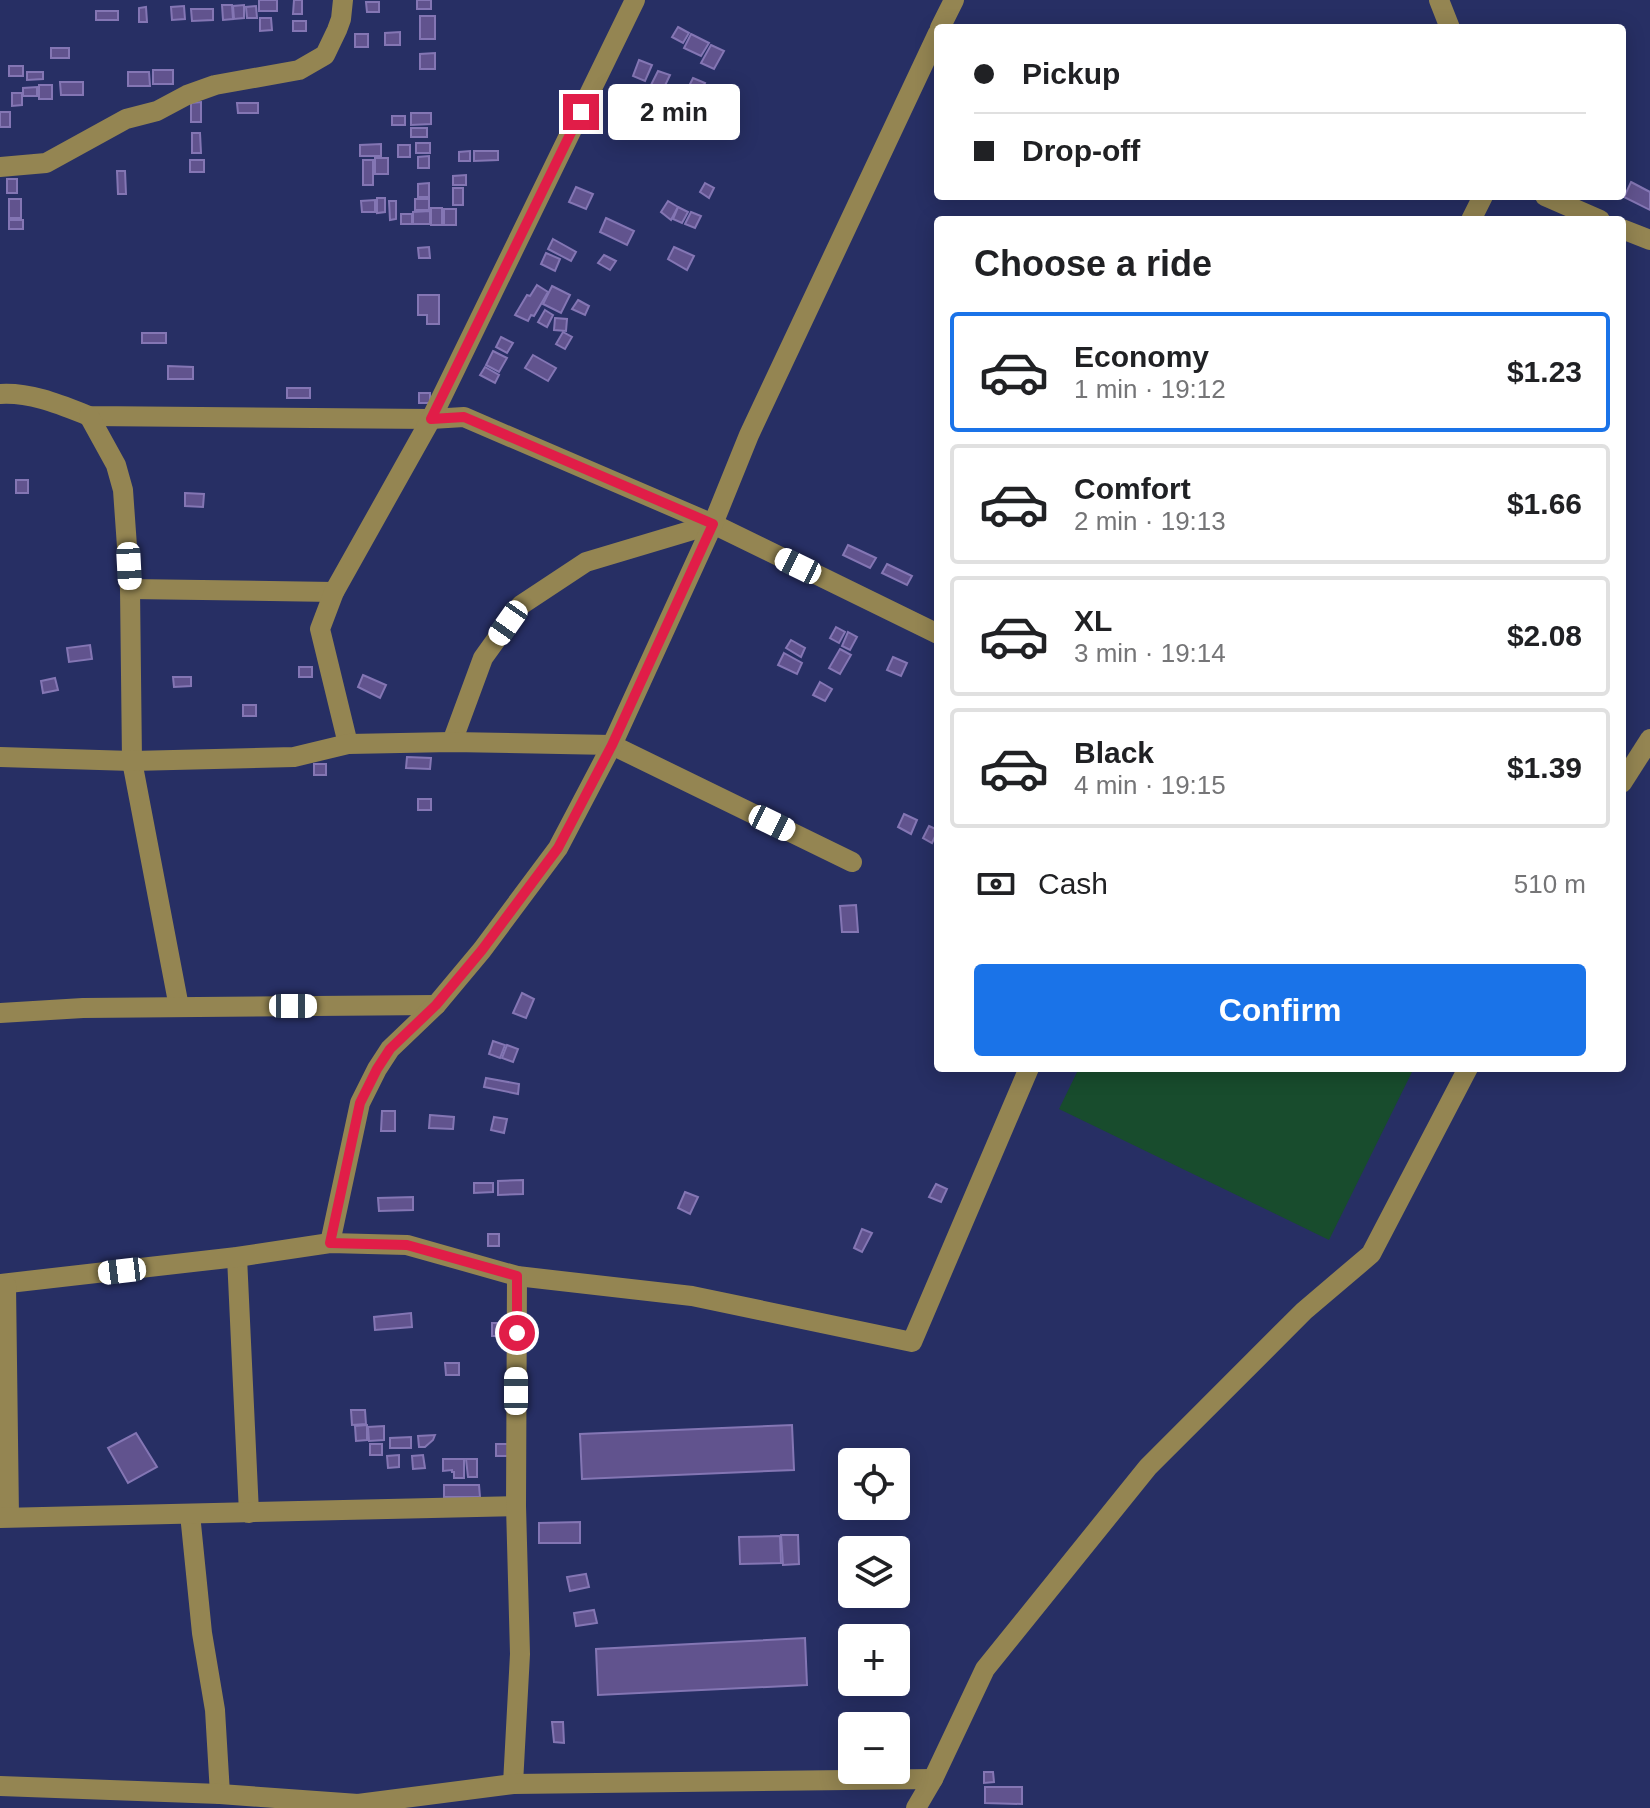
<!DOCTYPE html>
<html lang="en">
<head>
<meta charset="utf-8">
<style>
  body { margin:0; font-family:Helvetica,sans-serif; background:#f6f6f6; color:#202124; height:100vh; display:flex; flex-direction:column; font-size:30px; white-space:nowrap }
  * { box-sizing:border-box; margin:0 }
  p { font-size:26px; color:#757577 }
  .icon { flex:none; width:44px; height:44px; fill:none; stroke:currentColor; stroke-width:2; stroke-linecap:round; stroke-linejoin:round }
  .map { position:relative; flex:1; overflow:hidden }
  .sheet { position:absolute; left:934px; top:216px; width:692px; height:856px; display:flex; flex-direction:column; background:#fff; border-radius:8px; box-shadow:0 4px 20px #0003 }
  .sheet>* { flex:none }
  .top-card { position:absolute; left:934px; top:24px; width:692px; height:176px; border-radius:8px; box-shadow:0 4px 20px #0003; display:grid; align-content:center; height:176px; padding:0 40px; background:#fff }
  .tools { position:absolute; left:838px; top:1448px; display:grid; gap:16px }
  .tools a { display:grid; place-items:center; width:72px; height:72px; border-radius:8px; background:#fff; box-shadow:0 4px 20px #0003; font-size:40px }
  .end { position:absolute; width:36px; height:36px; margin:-18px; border:10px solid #e11d48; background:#fff; box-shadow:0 0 0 4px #fff }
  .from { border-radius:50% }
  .bubble { position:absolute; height:56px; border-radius:8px; background:#fff; box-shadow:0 4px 20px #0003; font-size:26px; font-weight:700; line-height:56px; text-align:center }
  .car { position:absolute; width:24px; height:48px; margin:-24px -12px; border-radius:10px; box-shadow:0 0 6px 2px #0007; background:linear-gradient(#fff 24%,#345 0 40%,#fff 0 76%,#345 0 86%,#fff 0) }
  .top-card b { display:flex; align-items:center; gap:28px; height:76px; font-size:30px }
  .top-card b+b { border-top:2px solid #e0e0e0 }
  .top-card i { width:20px; height:20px; background:#202124 }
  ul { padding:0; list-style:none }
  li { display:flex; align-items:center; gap:24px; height:120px; margin:0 16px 12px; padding:0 24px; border:4px solid #e0e0e0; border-radius:8px }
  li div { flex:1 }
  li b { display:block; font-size:30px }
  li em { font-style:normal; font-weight:700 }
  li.current { border-color:#1a73e8 }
  li>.icon { width:72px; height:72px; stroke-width:1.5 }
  h2 { padding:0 40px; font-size:36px; line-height:96px }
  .pay { display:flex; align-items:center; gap:20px; height:88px; padding:0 40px; font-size:30px }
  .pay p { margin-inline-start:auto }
  .primary-button { display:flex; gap:16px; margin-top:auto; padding:16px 40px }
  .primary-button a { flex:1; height:92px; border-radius:8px; background:#1a73e8; color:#fff; font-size:32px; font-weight:700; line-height:92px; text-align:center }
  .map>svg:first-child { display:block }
  .green { fill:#184c2d }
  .building { fill:#61538e; stroke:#8476b4; stroke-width:2 }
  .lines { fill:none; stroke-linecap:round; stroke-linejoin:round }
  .minor { stroke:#948552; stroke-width:20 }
  .route { stroke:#e11d48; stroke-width:10 }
</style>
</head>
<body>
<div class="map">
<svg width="1650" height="1808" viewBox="0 0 1650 1808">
  <rect width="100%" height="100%" fill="#272f64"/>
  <polygon class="green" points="1079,1068 1414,1068 1329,1240 1059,1109"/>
  <g class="building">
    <rect x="259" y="0" width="18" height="11"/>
    <polygon points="294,0 302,0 302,14 293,14"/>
    <rect x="417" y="0" width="14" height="9"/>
    <polygon points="366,2 379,2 379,12 367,12"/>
    <polygon points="222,5 232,5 233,19 223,20"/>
    <polygon points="244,5 244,18 234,19 233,6"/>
    <polygon points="184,6 185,19 172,20 171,7"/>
    <polygon points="256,6 257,18 247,18 246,7"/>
    <polygon points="146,7 147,22 139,22 139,8"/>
    <polygon points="191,9 213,9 213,20 192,21"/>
    <rect x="96" y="11" width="22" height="9"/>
    <rect x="420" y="16" width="15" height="23"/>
    <polygon points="260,18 271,18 272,30 260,31"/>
    <rect x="293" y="21" width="13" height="10"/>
    <polygon points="678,27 689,33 683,43 672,37"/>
    <polygon points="400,32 400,45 385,45 385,33"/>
    <rect x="355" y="34" width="13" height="13"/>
    <polygon points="691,34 709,43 701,56 684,48"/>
    <polygon points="711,45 724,51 714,69 701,63"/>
    <rect x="51" y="48" width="18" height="10"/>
    <polygon points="435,53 435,69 420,69 420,54"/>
    <polygon points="639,60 652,65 645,81 633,76"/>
    <rect x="9" y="66" width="14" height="10"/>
    <rect x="153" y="70" width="20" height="14"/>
    <polygon points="658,71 670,75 662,92 650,87"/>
    <polygon points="27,72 43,72 43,79 27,80"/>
    <polygon points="128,72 149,72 150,86 128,86"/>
    <polygon points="693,78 705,83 699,94 688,88"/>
    <polygon points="60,82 83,82 83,95 61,95"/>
    <rect x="39" y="85" width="13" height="14"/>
    <polygon points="37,87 37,96 23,96 23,88"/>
    <polygon points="12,93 22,93 22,105 12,106"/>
    <polygon points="686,93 697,98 692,108 681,104"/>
    <polygon points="201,102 201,122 191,122 191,103"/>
    <polygon points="237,103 258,103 258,113 238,113"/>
    <rect x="0" y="112" width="10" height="15"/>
    <polygon points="411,113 431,113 431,124 411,125"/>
    <rect x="392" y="116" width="13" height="9"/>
    <rect x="411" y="128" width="16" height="9"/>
    <polygon points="192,133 200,133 201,153 192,153"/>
    <rect x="416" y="143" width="14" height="10"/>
    <polygon points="381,144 381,156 360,156 360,145"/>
    <rect x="398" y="145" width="12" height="12"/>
    <polygon points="470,151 470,161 459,161 459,152"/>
    <polygon points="474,151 498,151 498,160 474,161"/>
    <polygon points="429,156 429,168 418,168 418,157"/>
    <rect x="375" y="158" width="13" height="16"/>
    <rect x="190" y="160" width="14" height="12"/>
    <rect x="363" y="160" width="10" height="25"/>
    <polygon points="117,171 125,171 126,194 118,194"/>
    <polygon points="466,175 466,185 453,185 453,176"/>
    <rect x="7" y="179" width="10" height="14"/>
    <polygon points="1631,182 1650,192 1650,210 1624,197"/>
    <polygon points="429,183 429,197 418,197 418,184"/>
    <polygon points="705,183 714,188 709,198 700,192"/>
    <polygon points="576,187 593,194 586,209 569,202"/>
    <rect x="453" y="188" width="10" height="17"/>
    <polygon points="377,198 385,198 385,212 377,213"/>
    <rect x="9" y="199" width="12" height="19"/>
    <rect x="415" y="199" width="14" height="11"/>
    <polygon points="375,200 375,212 362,212 361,201"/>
    <polygon points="389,201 396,201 396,219 390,220"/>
    <polygon points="668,201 678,207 671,220 661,212"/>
    <polygon points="678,207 688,212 682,223 673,219"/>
    <rect x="431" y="208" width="11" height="17"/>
    <rect x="444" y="209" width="12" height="16"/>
    <polygon points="430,211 430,224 413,224 413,212"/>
    <polygon points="691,212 701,216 695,228 685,224"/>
    <rect x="401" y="214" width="11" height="10"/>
    <polygon points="606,218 634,231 627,245 600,232"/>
    <rect x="9" y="220" width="14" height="9"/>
    <polygon points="553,239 576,252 571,261 548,249"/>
    <polygon points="429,247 430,258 419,258 418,248"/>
    <polygon points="674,247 694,256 687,270 668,259"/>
    <polygon points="546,253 560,259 555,271 541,264"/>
    <polygon points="604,255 616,261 610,270 598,263"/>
    <polygon points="537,285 548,292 534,316 531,315 528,321 515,315 527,295 530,296"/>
    <polygon points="552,286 570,295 561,313 543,304"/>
    <polygon points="418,295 439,295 439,324 427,324 427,315 418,315"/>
    <polygon points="578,300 589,306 585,315 572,309"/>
    <polygon points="545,310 553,315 547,327 538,322"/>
    <polygon points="555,318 567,319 566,331 554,330"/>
    <polygon points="563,332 572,337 565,349 556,344"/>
    <rect x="142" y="333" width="24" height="10"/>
    <polygon points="501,337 513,343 507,353 496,347"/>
    <polygon points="493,351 507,358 499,372 486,365"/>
    <polygon points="533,355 556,368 548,381 525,368"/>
    <polygon points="168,366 193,367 193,379 168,379"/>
    <polygon points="485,367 499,375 495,383 480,375"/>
    <rect x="287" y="388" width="23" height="10"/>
    <rect x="419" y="393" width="11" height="10"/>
    <rect x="16" y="480" width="12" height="13"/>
    <polygon points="185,493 204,494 203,507 185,506"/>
    <polygon points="848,545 876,558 870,568 843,555"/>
    <polygon points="887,564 912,576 907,585 882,573"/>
    <polygon points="836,627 845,632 839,643 830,638"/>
    <polygon points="848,632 857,637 850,650 842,646"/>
    <polygon points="791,640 805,648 801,657 786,648"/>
    <polygon points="90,645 92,659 69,662 67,648"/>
    <polygon points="840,649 851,655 840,674 829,668"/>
    <polygon points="784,653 802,663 797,674 778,665"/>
    <polygon points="893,657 907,663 901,676 887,670"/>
    <rect x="299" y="667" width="13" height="10"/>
    <polygon points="363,675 386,685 380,698 358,687"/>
    <polygon points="173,677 191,677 191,686 174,687"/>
    <polygon points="55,678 58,690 43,693 41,681"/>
    <polygon points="820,682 832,689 825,701 813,695"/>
    <rect x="243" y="705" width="13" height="11"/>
    <polygon points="407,757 431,758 430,769 406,768"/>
    <rect x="314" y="764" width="12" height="11"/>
    <rect x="418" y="799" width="13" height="11"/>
    <polygon points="904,814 917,820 911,834 898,827"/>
    <polygon points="929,826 938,830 932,843 923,838"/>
    <polygon points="856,905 858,932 842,932 840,906"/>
    <polygon points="522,993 534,999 526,1018 513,1013"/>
    <polygon points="493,1041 505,1045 500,1058 489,1054"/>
    <polygon points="507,1045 518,1049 513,1062 502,1058"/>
    <polygon points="486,1078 519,1084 518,1094 484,1087"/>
    <polygon points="382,1111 395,1111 395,1131 381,1131"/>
    <polygon points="430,1115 454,1117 453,1129 429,1128"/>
    <polygon points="494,1117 507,1119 504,1133 491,1130"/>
    <polygon points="523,1180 523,1194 498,1195 498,1181"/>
    <polygon points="474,1183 493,1183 493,1192 474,1193"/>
    <polygon points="936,1184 947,1189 941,1202 929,1197"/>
    <polygon points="685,1192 698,1197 690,1214 678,1208"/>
    <polygon points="413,1197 413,1210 379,1211 378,1198"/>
    <polygon points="862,1229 872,1233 862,1252 854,1248"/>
    <rect x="488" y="1234" width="11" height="12"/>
    <polygon points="411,1313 412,1327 375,1330 374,1317"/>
    <rect x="492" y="1323" width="12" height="13"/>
    <polygon points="445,1363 459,1363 459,1375 446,1375"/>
    <polygon points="351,1410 365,1410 366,1424 352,1425"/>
    <polygon points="367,1425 367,1440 356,1441 355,1426"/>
    <polygon points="792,1425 794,1470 582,1479 580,1434"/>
    <polygon points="384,1426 384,1440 369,1441 368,1427"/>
    <polygon points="136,1433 157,1467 128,1483 108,1448"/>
    <polygon points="435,1435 433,1440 425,1447 419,1447 418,1436"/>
    <polygon points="411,1437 411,1448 390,1448 390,1438"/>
    <rect x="370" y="1444" width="12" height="11"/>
    <rect x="496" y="1444" width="15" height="12"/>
    <polygon points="399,1455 399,1467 388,1468 387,1456"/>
    <polygon points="423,1455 425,1468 413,1469 412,1456"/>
    <polygon points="443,1459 464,1459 464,1478 454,1478 454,1472 452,1472 452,1470 443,1471"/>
    <polygon points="466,1459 477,1459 477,1477 468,1477"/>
    <polygon points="444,1485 479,1485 480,1497 444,1497"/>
    <polygon points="580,1522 580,1543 539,1543 539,1523"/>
    <polygon points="781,1535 798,1535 799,1564 783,1565"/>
    <polygon points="780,1536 781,1563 740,1564 739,1537"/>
    <polygon points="586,1574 589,1587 570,1591 567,1577"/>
    <polygon points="594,1610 597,1623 576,1626 574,1613"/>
    <polygon points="805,1638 807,1685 598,1695 596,1649"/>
    <polygon points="552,1722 563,1722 564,1743 554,1742"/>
    <polygon points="984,1772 993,1772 994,1782 984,1783"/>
    <polygon points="985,1787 1022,1787 1022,1804 985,1803"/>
  </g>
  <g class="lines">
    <g class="minor">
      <polyline points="1439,0 1450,28"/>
      <polyline points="940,28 954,0"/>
      <polyline points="0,167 46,163 126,119 157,111 187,95 215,85 299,70 325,55 337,30 341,19 343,0"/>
      <polyline points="1545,196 1600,220"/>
      <polyline points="1471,220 1483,196"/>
      <polyline points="1622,229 1650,240"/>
      <path d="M0 394C31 392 61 405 89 416L431 419 464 417 713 524 938 634"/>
      <polyline points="89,416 116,465 123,490 130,589 132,761 179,1007"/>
      <polyline points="130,589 334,592"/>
      <polyline points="452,742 483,658 521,605 586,562 713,524"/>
      <polyline points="348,744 320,629 334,592 431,419 635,0"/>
      <polyline points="0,757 132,761 294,757 348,744 452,742 612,745 852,862"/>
      <polyline points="1622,783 1650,739"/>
      <polyline points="0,1013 83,1008 436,1005"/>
      <polyline points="330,1243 360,1103 377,1069 390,1049 436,1005 482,950 558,848 612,745 713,524 749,435 938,33"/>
      <polyline points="237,1257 249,1513"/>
      <polyline points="0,1284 237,1257 330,1243 407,1245 517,1276 692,1296 912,1342 1029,1068"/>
      <polyline points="6,1285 9,1517"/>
      <polyline points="190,1514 202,1633 215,1710 220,1794"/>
      <polyline points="0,1518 516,1506"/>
      <polyline points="513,1784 520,1654 516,1506 517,1276"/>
      <polyline points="0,1786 220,1794 358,1804 513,1784 933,1779"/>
      <polyline points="916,1808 933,1779 985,1669 1148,1467 1304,1311 1371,1254 1468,1068"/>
    </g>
  </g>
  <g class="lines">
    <polyline class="route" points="517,1333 517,1276 407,1245 330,1243 360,1103 377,1069 390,1049 436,1005 482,950 558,848 612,745 713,524 464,417 431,419 581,112"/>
  </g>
</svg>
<div class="tools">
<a><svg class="icon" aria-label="locate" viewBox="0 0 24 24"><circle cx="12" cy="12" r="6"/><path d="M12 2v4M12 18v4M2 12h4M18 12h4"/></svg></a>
<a><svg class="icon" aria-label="layers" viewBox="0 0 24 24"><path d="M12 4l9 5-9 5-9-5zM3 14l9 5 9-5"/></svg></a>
<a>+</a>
<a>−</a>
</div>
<i class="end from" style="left:517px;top:1333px"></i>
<i class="end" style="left:581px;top:112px"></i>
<div class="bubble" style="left:608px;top:84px;width:132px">2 min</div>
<i class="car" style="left:129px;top:566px;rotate:177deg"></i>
<i class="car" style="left:798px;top:566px;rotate:296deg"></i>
<i class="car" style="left:508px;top:623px;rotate:215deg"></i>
<i class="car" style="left:772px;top:823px;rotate:116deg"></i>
<i class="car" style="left:293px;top:1006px;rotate:90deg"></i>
<i class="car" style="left:122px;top:1271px;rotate:263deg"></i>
<i class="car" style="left:516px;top:1391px;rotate:0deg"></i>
<div class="top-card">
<b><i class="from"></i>Pickup</b>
<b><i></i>Drop-off</b>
</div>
<section class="sheet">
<h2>Choose a ride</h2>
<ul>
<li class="current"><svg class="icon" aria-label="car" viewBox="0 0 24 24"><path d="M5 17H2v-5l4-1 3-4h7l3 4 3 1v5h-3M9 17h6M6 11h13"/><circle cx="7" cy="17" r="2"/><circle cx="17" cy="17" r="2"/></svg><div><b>Economy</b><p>1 min · 19:12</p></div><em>$1.23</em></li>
<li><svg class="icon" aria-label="car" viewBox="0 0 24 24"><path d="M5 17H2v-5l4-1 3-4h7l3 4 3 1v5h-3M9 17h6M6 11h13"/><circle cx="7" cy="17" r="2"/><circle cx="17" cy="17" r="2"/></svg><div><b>Comfort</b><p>2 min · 19:13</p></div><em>$1.66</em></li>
<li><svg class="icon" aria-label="car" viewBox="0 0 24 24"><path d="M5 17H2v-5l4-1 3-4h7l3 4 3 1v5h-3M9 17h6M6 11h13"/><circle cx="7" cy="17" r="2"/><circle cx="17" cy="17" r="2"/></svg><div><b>XL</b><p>3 min · 19:14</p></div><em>$2.08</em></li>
<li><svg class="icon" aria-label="car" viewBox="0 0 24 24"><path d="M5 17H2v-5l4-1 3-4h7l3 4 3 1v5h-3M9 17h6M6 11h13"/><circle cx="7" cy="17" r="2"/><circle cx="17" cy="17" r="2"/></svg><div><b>Black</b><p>4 min · 19:15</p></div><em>$1.39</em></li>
</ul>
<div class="pay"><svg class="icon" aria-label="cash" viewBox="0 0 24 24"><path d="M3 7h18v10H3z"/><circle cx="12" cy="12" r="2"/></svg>Cash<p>510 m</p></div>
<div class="primary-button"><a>Confirm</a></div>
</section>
</div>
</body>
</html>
